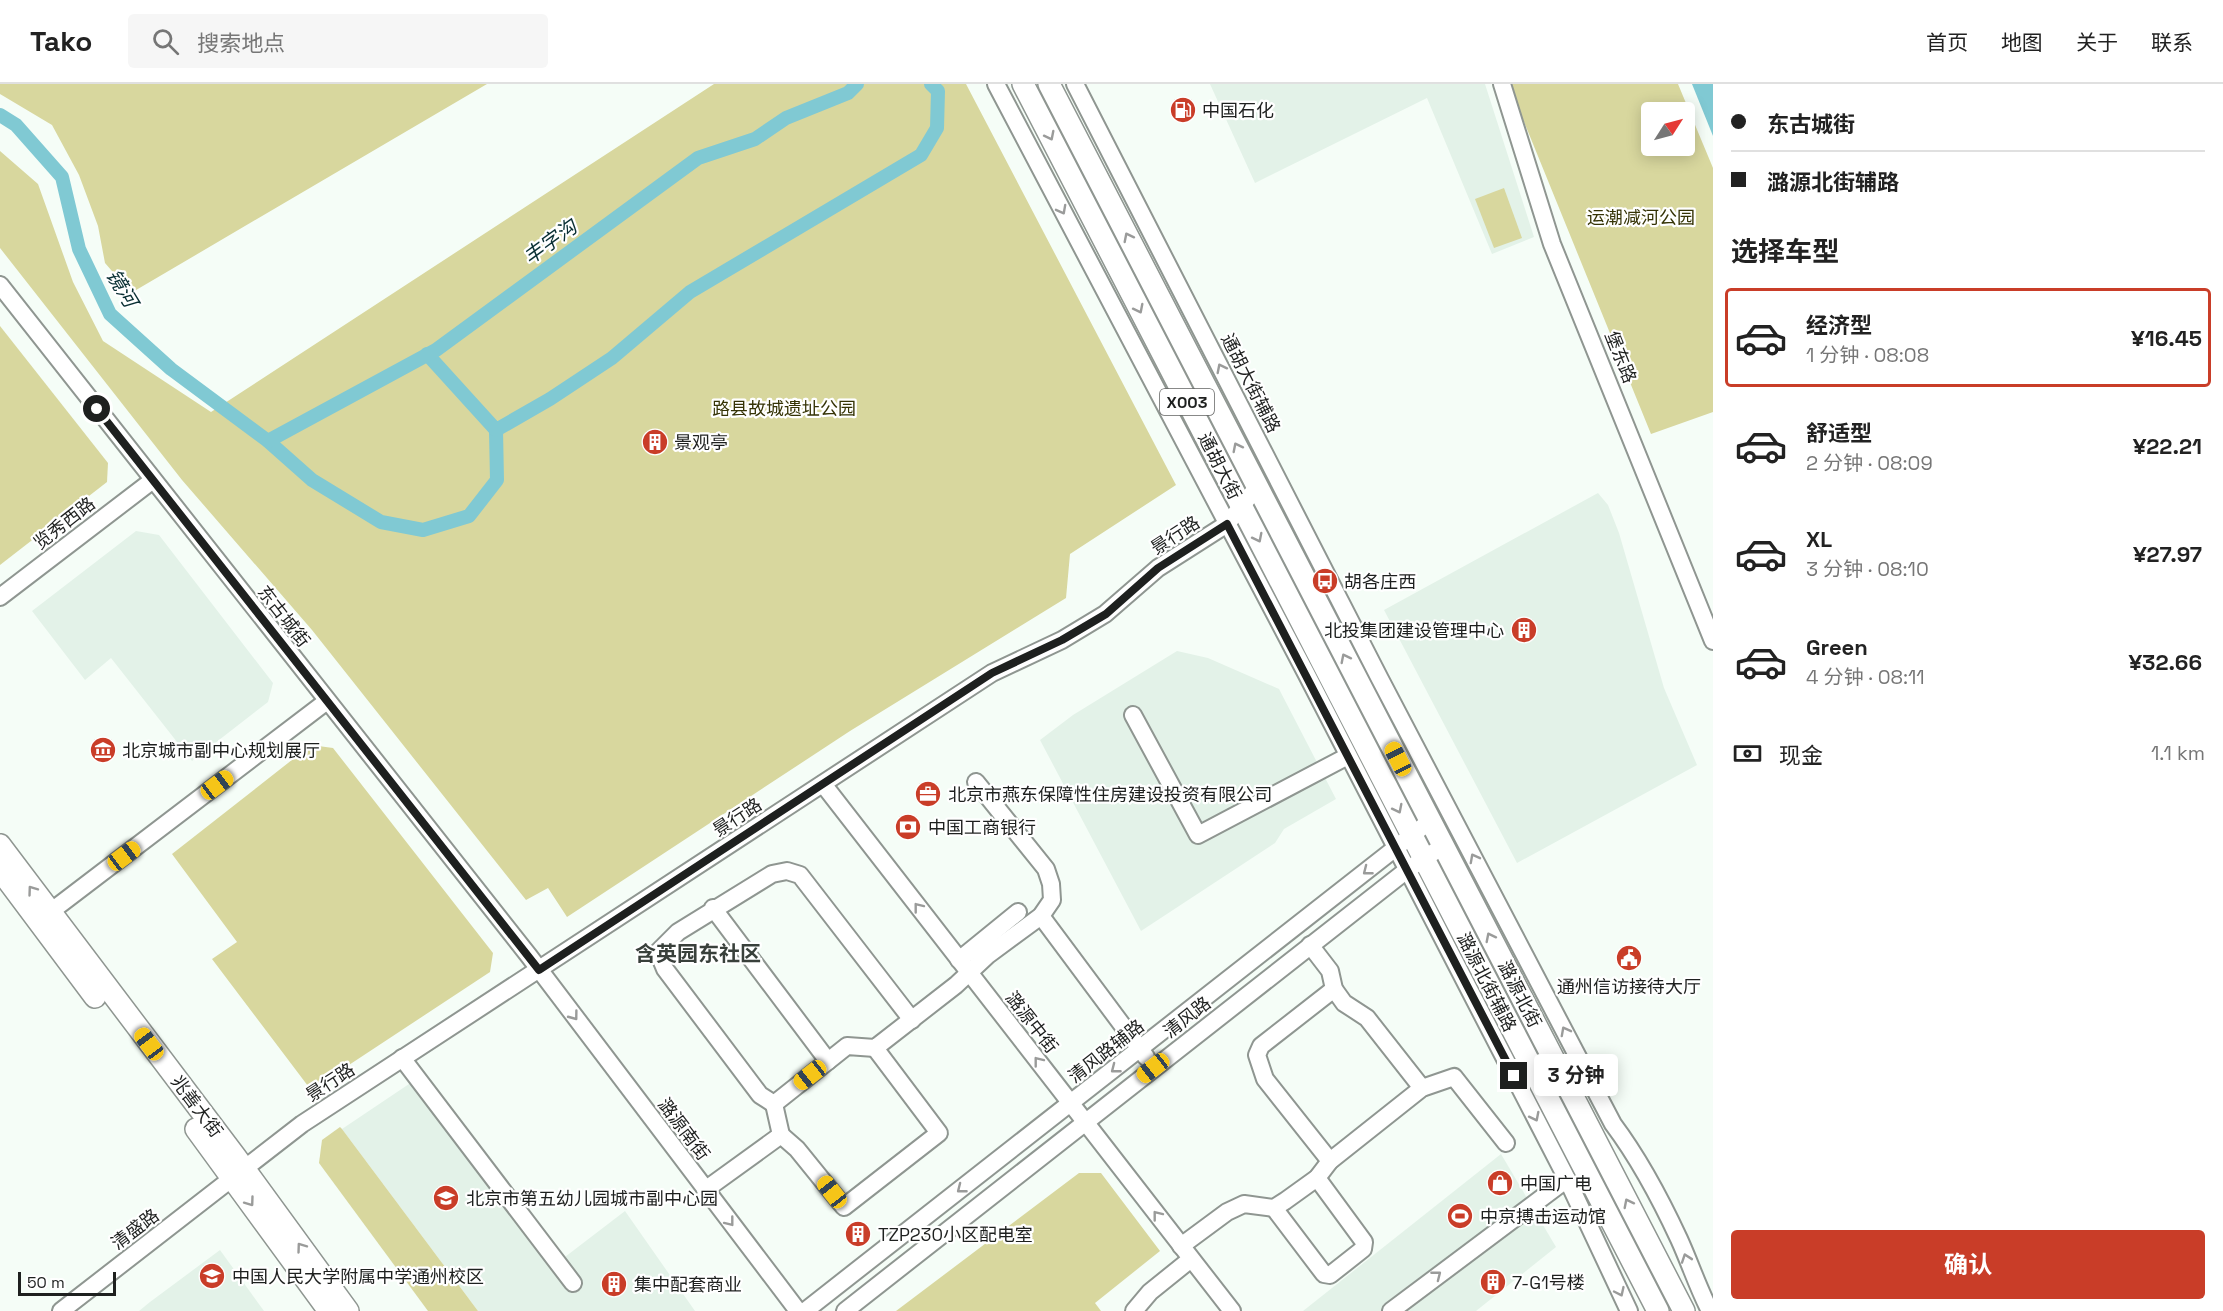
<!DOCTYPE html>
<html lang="zh">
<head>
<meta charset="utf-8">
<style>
  body { margin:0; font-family:"Space Grotesk","Noto Sans SC",sans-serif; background:#f6f6f6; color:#222; height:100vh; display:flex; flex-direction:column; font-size:22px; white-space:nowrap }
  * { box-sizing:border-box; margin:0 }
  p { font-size:20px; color:#767676 }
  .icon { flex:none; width:33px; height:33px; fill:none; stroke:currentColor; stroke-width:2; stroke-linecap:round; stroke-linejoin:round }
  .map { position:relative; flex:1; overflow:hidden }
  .sheet { display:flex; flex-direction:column; background:#fff; width:510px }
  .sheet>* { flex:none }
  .guide { display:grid; align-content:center; height:132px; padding:0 18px; background:#fff }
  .needle { width:39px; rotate:54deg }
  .tools { position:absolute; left:1641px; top:18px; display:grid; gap:12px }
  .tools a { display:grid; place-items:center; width:54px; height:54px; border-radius:6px; background:#fff; box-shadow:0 3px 15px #0003; font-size:30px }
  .scale { position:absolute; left:18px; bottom:15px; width:98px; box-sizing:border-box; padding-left:6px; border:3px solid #1e201f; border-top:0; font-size:16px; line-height:21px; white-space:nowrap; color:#1e201f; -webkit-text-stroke:4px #fff; paint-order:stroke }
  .end { position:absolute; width:27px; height:27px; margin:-14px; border:8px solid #1e201f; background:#fff; box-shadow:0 0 0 3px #fff }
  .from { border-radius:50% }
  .bubble { position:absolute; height:42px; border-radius:6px; background:#fff; box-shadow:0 3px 15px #0003; font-size:20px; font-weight:700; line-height:42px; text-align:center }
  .car { position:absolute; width:18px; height:36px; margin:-18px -9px; border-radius:8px; box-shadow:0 0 4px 2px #0007; background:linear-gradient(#f5c518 24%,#345 0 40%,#f5c518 0 76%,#345 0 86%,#f5c518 0) }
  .guide b { display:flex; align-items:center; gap:21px; height:57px; font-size:22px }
  .guide b+b { border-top:2px solid #e0e0e0 }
  .guide i { width:15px; height:15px; background:#222 }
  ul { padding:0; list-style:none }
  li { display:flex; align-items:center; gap:18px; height:99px; margin:0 12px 9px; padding:0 6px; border:3px solid transparent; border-radius:6px }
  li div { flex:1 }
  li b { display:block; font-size:22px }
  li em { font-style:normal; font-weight:700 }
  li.current { border-color:#c93d28 }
  li>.icon { width:54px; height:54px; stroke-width:1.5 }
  h2 { padding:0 18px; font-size:27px; line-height:72px }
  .pay { display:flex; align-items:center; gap:15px; height:66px; padding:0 18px; font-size:22px }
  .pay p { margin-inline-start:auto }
  .primary-button { display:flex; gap:12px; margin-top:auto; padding:12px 18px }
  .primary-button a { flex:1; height:69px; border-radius:6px; background:#c93d28; color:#fff; font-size:24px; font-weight:700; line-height:69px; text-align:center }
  header { display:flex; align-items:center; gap:36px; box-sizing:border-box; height:84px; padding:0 30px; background:#fff; border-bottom:2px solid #e0e0e0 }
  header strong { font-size:28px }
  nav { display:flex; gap:33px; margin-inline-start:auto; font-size:21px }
  .search { width:420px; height:54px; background:#f6f6f6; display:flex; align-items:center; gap:15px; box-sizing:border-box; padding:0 21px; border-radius:6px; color:#767676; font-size:22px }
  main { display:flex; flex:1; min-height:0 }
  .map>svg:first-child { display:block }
  .built { fill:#e3f2e8 }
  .green { fill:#d8d79e; fill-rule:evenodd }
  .water { fill:#80c9d3 }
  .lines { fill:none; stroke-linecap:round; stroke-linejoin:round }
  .canal { stroke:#80c9d3; stroke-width:14 }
  .minor-casing { stroke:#8f9691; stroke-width:20 }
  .major-casing { stroke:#8f9691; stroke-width:24 }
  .minor { stroke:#fff; stroke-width:16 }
  .major { stroke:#fff; stroke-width:21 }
  .oneway { stroke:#9a9b9a }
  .route { stroke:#1e201f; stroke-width:8 }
  .labels { text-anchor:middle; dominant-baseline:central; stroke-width:4.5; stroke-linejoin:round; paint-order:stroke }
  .shield { fill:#fff; stroke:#626362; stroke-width:1.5 }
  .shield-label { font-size:16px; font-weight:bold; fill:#1e201f }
  .poi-label { font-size:18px; fill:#1e201f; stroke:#fff; text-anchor:start }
  .park-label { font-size:18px; fill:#353305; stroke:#fff }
  .street-label { font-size:18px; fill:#1e201f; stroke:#fff }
  .water-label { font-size:20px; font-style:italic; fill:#092f33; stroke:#fff }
  .quarter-label { font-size:21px; font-weight:bold; fill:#39403b; stroke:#fff }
</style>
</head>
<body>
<header>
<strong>Tako</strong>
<div class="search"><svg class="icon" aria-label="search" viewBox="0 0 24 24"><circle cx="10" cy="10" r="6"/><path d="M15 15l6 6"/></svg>搜索地点</div>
<nav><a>首页</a><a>地图</a><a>关于</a><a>联系</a></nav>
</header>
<main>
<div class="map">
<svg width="1713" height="1227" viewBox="0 0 1713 1227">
  <rect width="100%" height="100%" fill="#f5fdf7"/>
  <g class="built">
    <polygon points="1210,0 1485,0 1534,153 1492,170 1427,14 1255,99"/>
    <polygon points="1598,409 1608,421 1619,449 1664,604 1697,681 1517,779 1384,526"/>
    <polygon points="136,447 159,451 273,599 268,618 192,677 111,574 85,596 32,527"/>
    <polygon points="1177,567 1208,574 1279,605 1336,715 1284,745 1275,759 1141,847 1040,656 1073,631"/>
    <polygon points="412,998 561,1176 625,1127 695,1227 478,1227 342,1045"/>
    <polygon points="1501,1070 1556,1163 1476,1227 1303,1227"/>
    <polygon points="220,1166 264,1227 139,1227 150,1218"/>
  </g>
  <g class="green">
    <polygon points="0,0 487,0 131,209 105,179 98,142 79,91 52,41 0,10"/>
    <polygon points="714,0 966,0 1176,401 1070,470 1066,514 850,647 567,833 548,804 526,816 312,546 182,396 0,164 0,67 38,100 73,198 103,257 211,328"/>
    <path d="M1512 0H1678L1713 84V328L1651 350 1520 28ZM1652 28H1684V62H1652Z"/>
    <polygon points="1504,104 1522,154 1494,164 1475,115"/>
    <polygon points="0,242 108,379 107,398 0,481"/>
    <polygon points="311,661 333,664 493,869 490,888 311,1006 212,875 237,858 172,770"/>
    <polygon points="340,1043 342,1045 478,1227 428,1227 319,1079 322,1056"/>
    <polygon points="1079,1089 1101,1089 1160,1167 1095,1219 1101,1227 896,1227"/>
  </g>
  <polygon class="water" points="1692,0 1713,0 1713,52"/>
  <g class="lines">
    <g class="canal">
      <polyline points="0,31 16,41 62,93 79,165 110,230 171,285 268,357 312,396 381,438 423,446 469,432 497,396 496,346"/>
      <polyline points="427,270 496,346 550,315 612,274 690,208 921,71 937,44 938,7 931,0"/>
      <polyline points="268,357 436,266 698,74 755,55 786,34 848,9 857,0"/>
    </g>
    <g class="minor-casing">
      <g id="minor">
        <polyline points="996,0 1306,589 1567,1095 1629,1227"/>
        <path d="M1075 0 1380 595 1613 1040C1640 1076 1660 1114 1679 1155 1690 1179 1698 1204 1710 1227"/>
        <polyline points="1502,0 1552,160 1713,557"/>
        <polyline points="0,201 529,872 798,1227"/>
        <polyline points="0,513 153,396"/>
        <polyline points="1133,631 1198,751 1348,672"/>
        <polyline points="823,700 1232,1227"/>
        <polyline points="713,824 828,977"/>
        <polyline points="1041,832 1146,973"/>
        <polyline points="41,835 327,617"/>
        <polyline points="1310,861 1330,887 1334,905 1344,919 1367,934 1422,1004"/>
        <polyline points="959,876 1018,828"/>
        <polyline points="402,974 573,1199"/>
        <polyline points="774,1020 760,1011 665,885 658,868 678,848 772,790 787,787 800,791 912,936"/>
        <polyline points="781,1051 797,1065 844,1123 939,1049 875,964"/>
        <polyline points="1330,1077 1265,995 1257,971 1261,962 1334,905"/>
        <polyline points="705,1106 781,1051 774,1020 847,962 875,964 956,901 988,871 1041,832 1052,816 1051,800 1046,785 976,698"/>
        <polyline points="1274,1124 1324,1190 1330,1191 1363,1165 1364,1158 1317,1094"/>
        <polyline points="1181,1162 1227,1128 1244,1120 1274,1124 1285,1117 1317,1094 1330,1077 1422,1004 1454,993 1506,1059"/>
        <polyline points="61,1227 302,1040 992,589 1062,556 1105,530 1158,484 1227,440 1258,402"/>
        <polyline points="805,1227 1430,737"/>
        <polyline points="845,1227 1407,786 1443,762"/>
        <polyline points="1134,1227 1150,1208 1191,1175"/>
        <polyline points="1391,1227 1567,1095"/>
      </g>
    </g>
    <g class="major-casing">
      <g id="major">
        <polyline points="1023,0 1658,1227"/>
        <polyline points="1049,0 1684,1227"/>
        <polyline points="0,761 235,1072 348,1227"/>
        <polyline points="0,786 95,913"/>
        <polyline points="196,1045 329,1227"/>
      </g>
    </g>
    <use href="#minor" class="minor"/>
    <use href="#major" class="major"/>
  </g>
  <defs><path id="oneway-chevron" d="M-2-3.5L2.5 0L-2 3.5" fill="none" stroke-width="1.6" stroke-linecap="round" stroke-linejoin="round" transform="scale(1.5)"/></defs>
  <g class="oneway">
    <use href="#oneway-chevron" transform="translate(1050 52) rotate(63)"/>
    <use href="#oneway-chevron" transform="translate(1062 126) rotate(62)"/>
    <use href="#oneway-chevron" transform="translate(1128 153) rotate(-117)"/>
    <use href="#oneway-chevron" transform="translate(1139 225) rotate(63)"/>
    <use href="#oneway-chevron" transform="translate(1221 284) rotate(-117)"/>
    <use href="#oneway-chevron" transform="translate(1237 363) rotate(-117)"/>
    <use href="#oneway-chevron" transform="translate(1258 454) rotate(63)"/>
    <use href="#oneway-chevron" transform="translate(1345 574) rotate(-117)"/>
    <use href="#oneway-chevron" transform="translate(1398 725) rotate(63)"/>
    <use href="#oneway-chevron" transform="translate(1474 774) rotate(-118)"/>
    <use href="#oneway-chevron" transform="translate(1367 787) rotate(142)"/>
    <use href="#oneway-chevron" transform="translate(32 806) rotate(-126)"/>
    <use href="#oneway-chevron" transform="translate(918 823) rotate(-128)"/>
    <use href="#oneway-chevron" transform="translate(1490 853) rotate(-117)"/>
    <use href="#oneway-chevron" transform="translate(574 932) rotate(53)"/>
    <use href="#oneway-chevron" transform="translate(1565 947) rotate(-118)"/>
    <use href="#oneway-chevron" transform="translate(1038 977) rotate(-128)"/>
    <use href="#oneway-chevron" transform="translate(1115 985) rotate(142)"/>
    <use href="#oneway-chevron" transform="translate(1535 1033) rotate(63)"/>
    <use href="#oneway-chevron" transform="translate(961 1105) rotate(142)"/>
    <use href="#oneway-chevron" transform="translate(250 1118) rotate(54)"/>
    <use href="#oneway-chevron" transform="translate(1628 1119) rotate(-117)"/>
    <use href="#oneway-chevron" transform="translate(1157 1131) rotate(-128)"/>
    <use href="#oneway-chevron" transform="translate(730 1138) rotate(52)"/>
    <use href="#oneway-chevron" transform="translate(301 1163) rotate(-126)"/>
    <use href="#oneway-chevron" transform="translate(1686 1174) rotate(-109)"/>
    <use href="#oneway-chevron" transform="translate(1437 1191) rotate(-38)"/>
    <use href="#oneway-chevron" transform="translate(1620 1208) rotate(65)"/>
  </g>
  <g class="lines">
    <polyline class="route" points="97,325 539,886 992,589 1062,556 1106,530 1158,484 1227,440 1514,992"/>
  </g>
  <defs>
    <g id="fuel-disc" transform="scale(1.35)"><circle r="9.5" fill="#c93d28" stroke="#fff"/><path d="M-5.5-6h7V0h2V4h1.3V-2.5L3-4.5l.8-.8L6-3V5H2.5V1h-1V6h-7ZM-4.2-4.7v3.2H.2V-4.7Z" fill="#fff"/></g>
    <g id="building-disc" transform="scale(1.35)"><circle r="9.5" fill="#c93d28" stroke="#fff"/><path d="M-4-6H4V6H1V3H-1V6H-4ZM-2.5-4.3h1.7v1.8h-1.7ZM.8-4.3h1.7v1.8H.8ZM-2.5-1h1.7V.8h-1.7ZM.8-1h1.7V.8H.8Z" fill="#fff"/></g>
    <g id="bus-disc" transform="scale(1.35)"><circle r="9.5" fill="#c93d28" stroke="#fff"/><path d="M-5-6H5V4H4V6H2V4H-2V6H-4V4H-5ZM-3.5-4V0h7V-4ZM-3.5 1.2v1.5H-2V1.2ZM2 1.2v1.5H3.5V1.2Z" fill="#fff"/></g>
    <g id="museum-disc" transform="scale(1.35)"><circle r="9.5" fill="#c93d28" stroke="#fff"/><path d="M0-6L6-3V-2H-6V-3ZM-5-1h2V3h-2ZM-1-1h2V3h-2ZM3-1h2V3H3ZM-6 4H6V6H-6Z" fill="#fff"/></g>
    <g id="office-disc" transform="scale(1.35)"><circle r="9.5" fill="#c93d28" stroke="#fff"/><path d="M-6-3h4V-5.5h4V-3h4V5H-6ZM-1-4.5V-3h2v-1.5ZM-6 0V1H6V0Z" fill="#fff"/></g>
    <g id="bank-disc" transform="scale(1.35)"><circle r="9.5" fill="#c93d28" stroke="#fff"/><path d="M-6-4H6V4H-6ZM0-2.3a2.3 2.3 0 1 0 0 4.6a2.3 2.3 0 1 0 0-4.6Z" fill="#fff"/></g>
    <g id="civic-disc" transform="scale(1.35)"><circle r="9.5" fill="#c93d28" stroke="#fff"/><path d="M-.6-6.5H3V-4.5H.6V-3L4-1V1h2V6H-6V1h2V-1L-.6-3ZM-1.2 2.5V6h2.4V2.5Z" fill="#fff"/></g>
    <g id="shop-disc" transform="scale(1.35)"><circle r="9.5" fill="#c93d28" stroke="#fff"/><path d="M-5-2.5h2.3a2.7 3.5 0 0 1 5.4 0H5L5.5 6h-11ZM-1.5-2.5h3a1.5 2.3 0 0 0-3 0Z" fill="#fff"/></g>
    <g id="school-disc" transform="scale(1.35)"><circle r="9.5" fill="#c93d28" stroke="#fff"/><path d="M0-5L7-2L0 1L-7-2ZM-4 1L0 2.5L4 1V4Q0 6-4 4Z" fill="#fff"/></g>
    <g id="stadium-disc" transform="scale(1.35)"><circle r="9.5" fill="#c93d28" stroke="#fff"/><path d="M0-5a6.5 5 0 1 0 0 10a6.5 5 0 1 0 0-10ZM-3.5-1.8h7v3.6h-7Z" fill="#fff"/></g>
  </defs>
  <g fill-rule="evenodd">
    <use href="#fuel-disc" x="1183" y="26"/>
    <use href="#building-disc" x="655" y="358"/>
    <use href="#bus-disc" x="1325" y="497"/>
    <use href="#building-disc" x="1524" y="546"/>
    <use href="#museum-disc" x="103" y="666"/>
    <use href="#office-disc" x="928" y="710"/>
    <use href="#bank-disc" x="908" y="743"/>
    <use href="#civic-disc" x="1629" y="874"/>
    <use href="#shop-disc" x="1500" y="1099"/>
    <use href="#school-disc" x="446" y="1114"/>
    <use href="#stadium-disc" x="1460" y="1132"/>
    <use href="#building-disc" x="858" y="1150"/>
    <use href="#school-disc" x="212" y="1192"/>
    <use href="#building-disc" x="1493" y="1198"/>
    <use href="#building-disc" x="614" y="1200"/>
  </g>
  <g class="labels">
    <rect class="shield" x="1160" y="305" width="54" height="26" rx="4.5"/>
    <g class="shield-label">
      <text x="1187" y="318">X003</text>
    </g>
    <g class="poi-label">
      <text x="1202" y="26">中国石化</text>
      <text x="674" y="358">景观亭</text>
      <text x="1344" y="497">胡各庄西</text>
      <text x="1504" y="546" text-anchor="end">北投集团建设管理中心</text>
      <text x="122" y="666">北京城市副中心规划展厅</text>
      <text x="948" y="710">北京市燕东保障性住房建设投资有限公司</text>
      <text x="928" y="743">中国工商银行</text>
      <text x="1629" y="902" text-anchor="middle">通州信访接待大厅</text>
      <text x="1520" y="1099">中国广电</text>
      <text x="466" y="1114">北京市第五幼儿园城市副中心园</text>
      <text x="1480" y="1132">中京搏击运动馆</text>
      <text x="878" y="1150">TZP230小区配电室</text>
      <text x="232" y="1192">中国人民大学附属中学通州校区</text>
      <text x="1512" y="1198">7-G1号楼</text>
      <text x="634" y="1200">集中配套商业</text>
    </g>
    <g class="park-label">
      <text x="1641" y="133">运潮减河公园</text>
      <text x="784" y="324">路县故城遗址公园</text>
    </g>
    <g class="street-label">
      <text transform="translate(1621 273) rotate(68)">堡东路</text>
      <text transform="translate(1251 299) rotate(63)">通胡大街辅路</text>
      <text transform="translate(1220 382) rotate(63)">通胡大街</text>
      <text transform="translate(64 439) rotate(-38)">览秀西路</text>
      <text transform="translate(1175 451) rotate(-33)">景行路</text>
      <text transform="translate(284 532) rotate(52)">东古城街</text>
      <text transform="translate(737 733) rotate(-33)">景行路</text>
      <text transform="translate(1487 898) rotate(63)">潞源北街辅路</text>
      <text transform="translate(1520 910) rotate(63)">潞源北街</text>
      <text transform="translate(1187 933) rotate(-38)">清风路</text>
      <text transform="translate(1032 938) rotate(52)">潞源中街</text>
      <text transform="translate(1106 967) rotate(-38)">清风路辅路</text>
      <text transform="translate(330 998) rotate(-33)">景行路</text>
      <text transform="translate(197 1022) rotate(53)">兆善大街</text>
      <text transform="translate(684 1045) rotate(53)">潞源南街</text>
      <text transform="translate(135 1145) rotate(-37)">清盛路</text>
    </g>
    <g class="water-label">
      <text transform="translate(550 158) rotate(-36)">丰字沟</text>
      <text transform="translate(122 204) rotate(59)">镜河</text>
    </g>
    <g class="quarter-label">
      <text x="698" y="869">含英园东社区</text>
    </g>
  </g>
</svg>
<div class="tools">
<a><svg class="needle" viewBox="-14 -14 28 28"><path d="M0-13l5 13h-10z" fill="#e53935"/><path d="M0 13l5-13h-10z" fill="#767676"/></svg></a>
</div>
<div class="scale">50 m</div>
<i class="end from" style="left:97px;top:325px"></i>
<i class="end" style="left:1514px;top:992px"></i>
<div class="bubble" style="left:1534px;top:970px;width:84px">3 分钟</div>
<i class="car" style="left:1398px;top:675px;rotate:333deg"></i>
<i class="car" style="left:217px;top:701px;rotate:53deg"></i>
<i class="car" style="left:124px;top:772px;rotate:53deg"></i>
<i class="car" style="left:149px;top:960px;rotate:323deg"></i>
<i class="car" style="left:1153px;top:984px;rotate:232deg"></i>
<i class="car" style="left:810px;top:991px;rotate:232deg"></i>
<i class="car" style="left:832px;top:1108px;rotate:322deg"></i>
</div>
<section class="sheet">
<div class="guide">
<b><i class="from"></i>东古城街</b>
<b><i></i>潞源北街辅路</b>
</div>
<h2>选择车型</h2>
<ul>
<li class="current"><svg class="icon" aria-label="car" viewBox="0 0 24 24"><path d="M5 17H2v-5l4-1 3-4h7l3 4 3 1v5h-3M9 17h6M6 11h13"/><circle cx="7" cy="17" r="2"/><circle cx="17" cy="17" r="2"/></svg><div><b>经济型</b><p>1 分钟 · 08:08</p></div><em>¥16.45</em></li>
<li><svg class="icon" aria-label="car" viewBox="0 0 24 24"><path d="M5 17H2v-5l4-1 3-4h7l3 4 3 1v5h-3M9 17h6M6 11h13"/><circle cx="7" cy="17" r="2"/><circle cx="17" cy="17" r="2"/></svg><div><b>舒适型</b><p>2 分钟 · 08:09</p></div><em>¥22.21</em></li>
<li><svg class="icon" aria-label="car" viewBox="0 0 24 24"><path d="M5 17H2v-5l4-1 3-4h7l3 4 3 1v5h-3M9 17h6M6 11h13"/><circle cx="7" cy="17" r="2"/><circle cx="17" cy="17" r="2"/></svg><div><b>XL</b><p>3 分钟 · 08:10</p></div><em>¥27.97</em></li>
<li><svg class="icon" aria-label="car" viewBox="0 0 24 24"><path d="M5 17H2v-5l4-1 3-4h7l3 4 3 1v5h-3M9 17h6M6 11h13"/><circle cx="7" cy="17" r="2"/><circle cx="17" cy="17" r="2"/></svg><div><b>Green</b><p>4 分钟 · 08:11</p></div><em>¥32.66</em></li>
</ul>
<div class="pay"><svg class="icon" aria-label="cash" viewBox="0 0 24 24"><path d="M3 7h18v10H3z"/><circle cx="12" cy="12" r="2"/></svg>现金<p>1.1 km</p></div>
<div class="primary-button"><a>确认</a></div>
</section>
</main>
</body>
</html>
